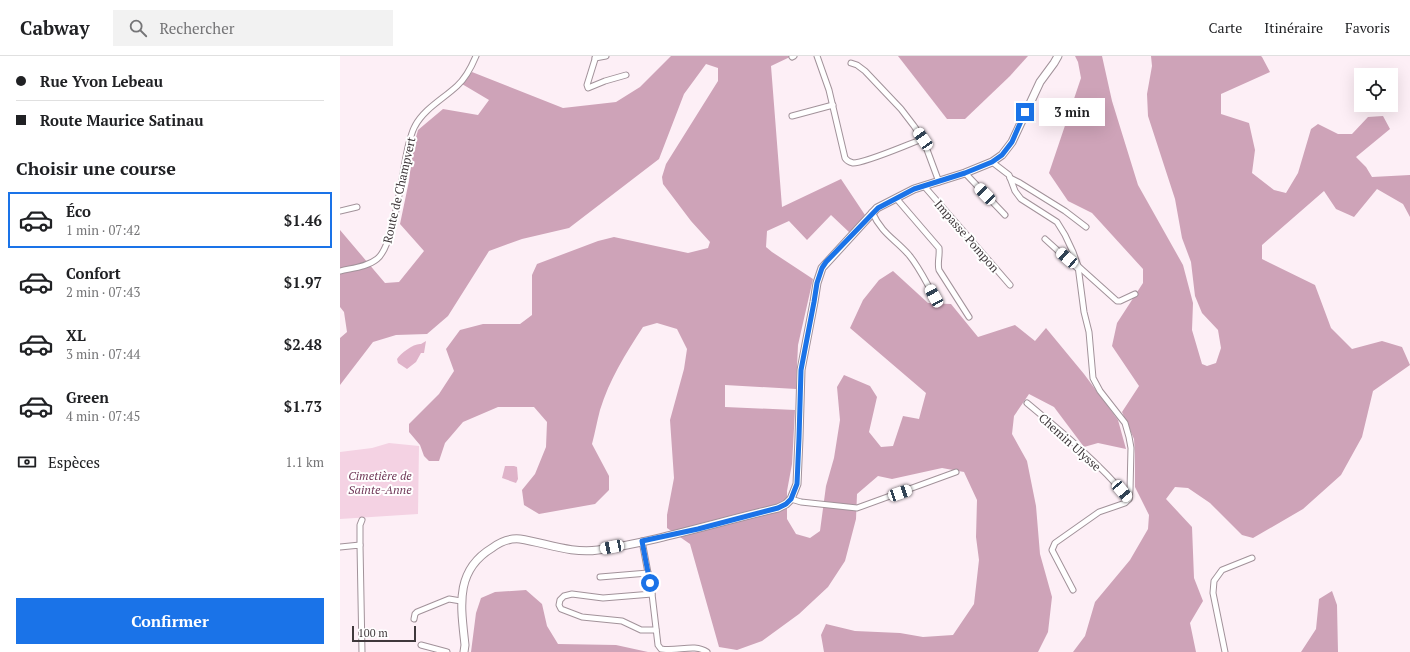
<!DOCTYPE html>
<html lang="fr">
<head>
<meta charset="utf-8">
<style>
  body { margin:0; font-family:"PT Serif",serif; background:#f2f2f2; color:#202124; height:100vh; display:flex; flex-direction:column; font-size:15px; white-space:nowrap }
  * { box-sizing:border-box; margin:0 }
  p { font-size:13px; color:#757577 }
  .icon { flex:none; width:22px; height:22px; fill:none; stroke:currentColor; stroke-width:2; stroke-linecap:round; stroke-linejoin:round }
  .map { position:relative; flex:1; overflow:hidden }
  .sheet { display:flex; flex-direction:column; background:#fff; width:340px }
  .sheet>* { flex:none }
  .guide { display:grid; align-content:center; height:88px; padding:0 16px; background:#fff }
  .buttons { position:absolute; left:1014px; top:12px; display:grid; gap:8px }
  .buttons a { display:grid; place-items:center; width:44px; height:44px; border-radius:0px; background:#fff; box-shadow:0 4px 16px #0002; font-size:20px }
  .scale { position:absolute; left:12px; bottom:10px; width:64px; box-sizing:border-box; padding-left:4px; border:2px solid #3f383b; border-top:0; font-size:11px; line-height:14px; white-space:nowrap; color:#3f383b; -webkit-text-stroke:3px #fff; paint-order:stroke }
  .end { position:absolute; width:18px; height:18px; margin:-9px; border:5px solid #1a73e8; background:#fff; box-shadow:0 0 0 2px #fff }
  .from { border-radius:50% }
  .bubble { position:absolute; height:28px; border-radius:0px; background:#fff; box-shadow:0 4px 16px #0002; font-size:13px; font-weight:800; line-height:28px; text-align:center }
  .car { position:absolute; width:12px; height:24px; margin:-12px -6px; border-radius:5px; box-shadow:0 0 3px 1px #0007; background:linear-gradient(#fff 24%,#345 0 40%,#fff 0 76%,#345 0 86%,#fff 0) }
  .guide b { display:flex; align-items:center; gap:14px; height:38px; font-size:15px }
  .guide b+b { border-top:1px solid #e0e0e0 }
  .guide i { width:10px; height:10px; background:#202124 }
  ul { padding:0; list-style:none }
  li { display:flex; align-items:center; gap:12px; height:56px; margin:0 8px 6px; padding:0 8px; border:2px solid transparent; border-radius:0px }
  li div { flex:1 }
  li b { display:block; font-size:15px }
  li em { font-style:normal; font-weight:800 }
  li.on { border-color:#1a73e8 }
  li>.icon { width:36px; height:36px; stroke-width:1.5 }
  h2 { padding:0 16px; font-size:18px; line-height:48px }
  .pay { display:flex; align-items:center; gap:10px; height:44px; padding:0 16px; font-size:15px }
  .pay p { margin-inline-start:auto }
  .button { display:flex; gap:8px; margin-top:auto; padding:8px 16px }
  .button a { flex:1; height:46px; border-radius:0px; background:#1a73e8; color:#fff; font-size:16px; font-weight:800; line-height:46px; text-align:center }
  header { display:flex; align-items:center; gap:24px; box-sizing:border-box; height:56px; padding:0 20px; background:#fff; border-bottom:1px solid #e0e0e0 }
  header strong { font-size:19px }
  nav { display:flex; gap:22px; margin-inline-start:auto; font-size:14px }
  .search { width:280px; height:36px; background:#f2f2f2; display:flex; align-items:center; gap:10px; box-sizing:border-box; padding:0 14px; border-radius:0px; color:#757577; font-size:15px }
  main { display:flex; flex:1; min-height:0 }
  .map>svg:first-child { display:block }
  .green { fill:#f4d2e3 }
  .forest { fill:#cea3b8 }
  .water { fill:#dfb3c9 }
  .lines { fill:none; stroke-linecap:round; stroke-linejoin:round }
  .minor-casing { stroke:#a2929a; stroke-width:7 }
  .major-casing { stroke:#a2929a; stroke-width:9 }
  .minor { stroke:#fff; stroke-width:5 }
  .major { stroke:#fff; stroke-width:7 }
  .route { stroke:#1a73e8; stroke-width:5 }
  .labels { text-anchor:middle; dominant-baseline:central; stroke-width:4; stroke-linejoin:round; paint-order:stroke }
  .street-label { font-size:12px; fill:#3f383b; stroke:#fff }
  .park-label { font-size:12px; font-style:italic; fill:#713a59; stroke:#fff }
</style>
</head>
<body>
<header>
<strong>Cabway</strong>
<div class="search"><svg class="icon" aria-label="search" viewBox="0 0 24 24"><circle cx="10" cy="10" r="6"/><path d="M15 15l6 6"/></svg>Rechercher</div>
<nav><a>Carte</a><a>Itinéraire</a><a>Favoris</a></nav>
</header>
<main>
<section class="sheet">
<div class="guide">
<b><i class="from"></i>Rue Yvon Lebeau</b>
<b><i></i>Route Maurice Satinau</b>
</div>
<h2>Choisir une course</h2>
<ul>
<li class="on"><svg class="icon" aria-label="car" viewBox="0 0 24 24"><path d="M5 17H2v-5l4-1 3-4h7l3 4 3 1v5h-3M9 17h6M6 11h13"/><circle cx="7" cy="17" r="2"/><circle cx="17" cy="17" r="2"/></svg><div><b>Éco</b><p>1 min · 07:42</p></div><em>$1.46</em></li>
<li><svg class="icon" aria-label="car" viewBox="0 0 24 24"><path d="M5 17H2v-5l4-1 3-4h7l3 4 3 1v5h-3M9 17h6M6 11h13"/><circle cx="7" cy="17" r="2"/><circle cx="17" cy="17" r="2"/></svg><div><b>Confort</b><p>2 min · 07:43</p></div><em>$1.97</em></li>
<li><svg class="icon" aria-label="car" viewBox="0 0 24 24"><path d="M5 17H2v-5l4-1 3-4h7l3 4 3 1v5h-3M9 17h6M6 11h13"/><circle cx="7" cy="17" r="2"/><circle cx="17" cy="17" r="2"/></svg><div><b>XL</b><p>3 min · 07:44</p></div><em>$2.48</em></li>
<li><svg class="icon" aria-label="car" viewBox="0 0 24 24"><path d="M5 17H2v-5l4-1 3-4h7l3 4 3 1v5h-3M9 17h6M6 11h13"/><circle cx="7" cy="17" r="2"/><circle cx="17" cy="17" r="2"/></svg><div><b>Green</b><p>4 min · 07:45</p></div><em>$1.73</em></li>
</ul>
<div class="pay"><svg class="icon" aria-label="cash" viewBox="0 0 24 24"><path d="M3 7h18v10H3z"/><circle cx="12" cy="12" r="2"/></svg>Espèces<p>1.1 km</p></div>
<div class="button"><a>Confirmer</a></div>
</section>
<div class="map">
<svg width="1070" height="596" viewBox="0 0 1070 596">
  <rect width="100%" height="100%" fill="#fdeff6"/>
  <polygon class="green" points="49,387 79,390 78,458 0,463 0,396 32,392"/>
  <g class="forest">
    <path d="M331 0H452L431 10 442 151 501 123 525 159 510 177 491 159 467 184 449 165 427 175 426 191 432 196 473 223 458 289 456 333 385 329V351L455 354 452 408 447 435V463L456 478 470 482 480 475 486 430 494 402 500 364 497 331 504 319 530 330 537 341 529 376 541 391 553 390 563 360 579 363 586 337 510 272 523 244 539 224 553 215 588 247 611 248 638 281 675 269 695 285 706 272 744 318 778 364 786 393 758 387 744 391 714 351 689 338 674 360 672 378 687 405 696 450 700 498 712 541 708 576 698 596H484L481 579 486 568 515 575 560 577 583 581 613 579 634 548 639 504 636 481 637 444 624 416 602 412 552 423 538 420 517 438 516 463 505 505 488 531 459 558 422 585 397 594 379 591 350 488 327 472V459L334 422 330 364 344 313 347 293 337 273 317 267 303 271C286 297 269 324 260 354 257 365 255 377 252 388L269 420V434L255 448 199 458 184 449 182 434 195 418 206 391 207 366 194 351H158L123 366 105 387 99 405H89L84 400 80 389 69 376V368L99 338 114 315 106 293 120 274 143 268H180L192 259V219L197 208 258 185 274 181 348 197 368 192 370 186 351 165 323 128 322 121 326 108 378 25V12L366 8 344 38 319 103 229 172 182 183 149 195 108 260 87 278 56 279 33 286 0 329V282L7 276 4 256 0 251V174L45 227 59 226 84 195 60 168 69 125 73 92 78 74 103 53 138 59 149 44 122 28 132 16 223 52 276 46 300 31Z"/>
    <polygon points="558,0 688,0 670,20 625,63 607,63"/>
    <polygon points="735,0 762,0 772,45 798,129 843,209 853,247 852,274 862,308 867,310 876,307 881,292 878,274 862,257 855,240 851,206 842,182 835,143 808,60 807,38 812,10 811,0 921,0 922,1 930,16 881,38 881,58 909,67 915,94 912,117 934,134 946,137 958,117 971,73 978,68 998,78 1012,78 1028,61 1043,60 1050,73 1016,101 1026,111 1032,121 1070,119 1070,161 1063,148 1037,133 1014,161 996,153 984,135 922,189 922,203 975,229 991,272 1012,293 1042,285 1062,291 1070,309 1033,335 1022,381 1001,419 963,453 913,482 902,479 870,447 848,432 835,431 826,443 852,471 854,522 863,545 850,567 856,596 733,596 745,580 755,546 790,504 808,473 809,459 795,431 795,398 794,383 782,356 799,330 772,290 777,267 803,227 803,213 752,157 728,145 709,117 741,22 738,6"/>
    <polygon points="186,534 202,548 207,570 218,588 276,589 308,596 131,596 136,557 141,542 155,536"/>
    <polygon points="992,535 997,549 998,596 961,596 976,573 979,543"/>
  </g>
  <g class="water">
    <path d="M86 285 84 297H81L76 306 67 313 58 307 57 303C61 297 74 287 81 288Z"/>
    <polygon points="165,410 174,410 177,411 178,423 176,427 162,422"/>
  </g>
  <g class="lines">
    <g class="minor-casing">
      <g id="minor">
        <polyline points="256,0 247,29 248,32 265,25 286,19"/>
        <path d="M477 0 489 34 505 102C507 105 509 106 513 107 526 107 568 88 583 83"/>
        <polyline points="452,1 454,0"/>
        <polyline points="255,2 266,0"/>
        <polyline points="511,7 517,9 525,15 561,53 574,70 583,83 599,126"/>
        <polyline points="452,60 493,49"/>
        <polyline points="652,106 669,119 675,135 681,143 717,166 725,179 733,196 738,210 744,256 749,276 753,322 760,335 785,367 789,381 791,392 790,434 789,443 785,447 759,456 715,487 712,494 733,534"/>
        <polyline points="625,117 665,159"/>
        <polyline points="670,122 680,127 725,155 746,171"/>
        <polyline points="584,130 670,229"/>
        <path d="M556 142 599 192C600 200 597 207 599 214L629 261"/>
        <polyline points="0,155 17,151"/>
        <path d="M532 156C542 178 555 183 569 199 579 211 586 226 594 240"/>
        <polyline points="705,183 737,212"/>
        <polyline points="738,210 777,245 780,245 795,238"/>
        <path d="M0 215C12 212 27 211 37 203 55 189 62 112 69 87 71 81 72 75 75 70 84 53 103 43 117 30 126 22 131 12 136 0"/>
        <path d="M687 347C723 377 759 407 789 443"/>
        <polyline points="451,443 461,446 517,452 616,416"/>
        <path d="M302 485 312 538 318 589 321 593C338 596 354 587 367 596"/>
        <polyline points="20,489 20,469 22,464"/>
        <polyline points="0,491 20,489 22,596"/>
        <polyline points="260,521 308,517"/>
        <polyline points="312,538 263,542 232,538 224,540 220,544 219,549 221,553 242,561 282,565 301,574 316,574"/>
        <polyline points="74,563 75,558 77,556 109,543 121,545"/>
        <polyline points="81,589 107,596"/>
        <polyline points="885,596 873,537 874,525 882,514 912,502"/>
      </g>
    </g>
    <g class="major-casing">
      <path id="major" d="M124 596 125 589C121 551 114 515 152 492 160 486 170 482 180 483 206 487 232 498 258 494 319 485 377 466 438 452L446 448 451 443 457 428 459 382 461 314 474 246 477 227 482 212 537 152 574 133 625 117 652 106 662 99 672 86 700 26 714 7 718 0"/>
    </g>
    <use href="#minor" class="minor"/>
    <use href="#major" class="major"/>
  </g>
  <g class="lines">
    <polyline class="route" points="310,527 302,485 358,473 438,452 446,448 451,443 457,428 459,382 461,314 474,246 477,227 482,212 486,206 538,152 574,133 625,117 652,106 662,99 672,86 685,56"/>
  </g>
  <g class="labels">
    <g class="street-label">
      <text transform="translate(59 134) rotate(-77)">Route de Champvert</text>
      <text transform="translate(627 180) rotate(49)">Impasse Pompon</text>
      <text transform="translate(730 386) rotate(42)">Chemin Ulysse</text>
    </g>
    <g class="park-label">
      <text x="40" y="419">Cimetière de<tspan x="40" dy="14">Sainte-Anne</tspan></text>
    </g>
  </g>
</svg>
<div class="buttons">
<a><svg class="icon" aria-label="locate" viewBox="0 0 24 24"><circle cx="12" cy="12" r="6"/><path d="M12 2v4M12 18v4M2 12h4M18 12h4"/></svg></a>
</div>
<div class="scale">100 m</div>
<i class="end from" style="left:310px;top:527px"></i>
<i class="end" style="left:685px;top:56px"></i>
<div class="bubble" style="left:699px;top:42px;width:66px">3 min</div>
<i class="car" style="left:583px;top:83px;rotate:326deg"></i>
<i class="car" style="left:645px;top:138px;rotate:316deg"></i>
<i class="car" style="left:727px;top:202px;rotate:311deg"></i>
<i class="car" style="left:594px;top:240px;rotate:331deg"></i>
<i class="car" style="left:782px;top:435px;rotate:140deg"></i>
<i class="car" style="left:560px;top:437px;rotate:71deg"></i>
<i class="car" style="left:272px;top:491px;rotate:259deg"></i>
</div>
</main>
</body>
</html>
